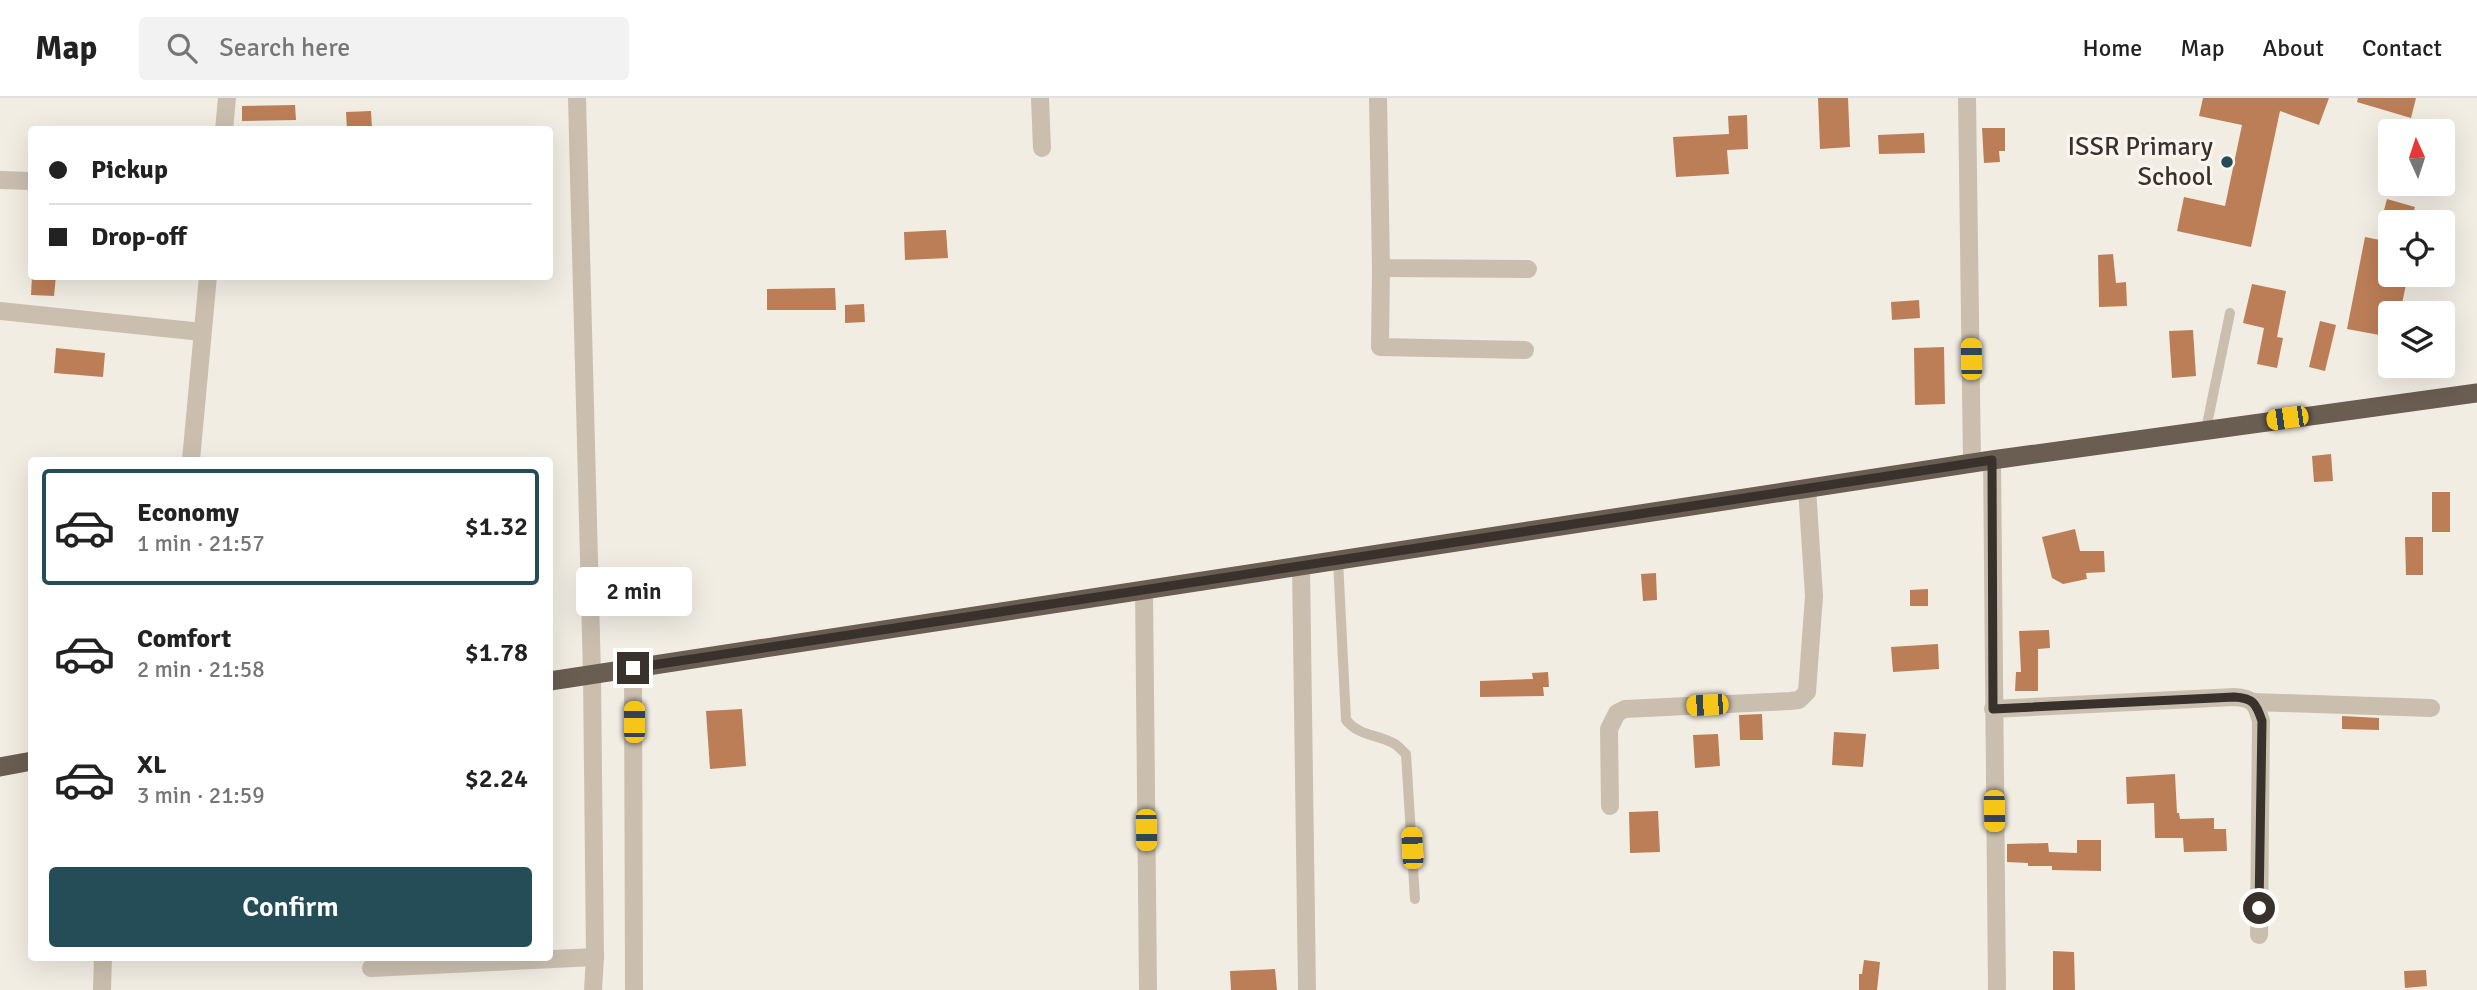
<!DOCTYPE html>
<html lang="en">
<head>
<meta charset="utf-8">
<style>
  body { margin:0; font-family:Signika,sans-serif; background:#f2f2f2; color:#222; height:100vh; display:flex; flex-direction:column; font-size:26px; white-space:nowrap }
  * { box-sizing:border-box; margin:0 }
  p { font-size:23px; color:#767676 }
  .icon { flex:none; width:38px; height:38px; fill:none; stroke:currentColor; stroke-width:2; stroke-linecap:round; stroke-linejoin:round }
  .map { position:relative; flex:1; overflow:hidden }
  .sheet { position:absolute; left:28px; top:359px; width:525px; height:504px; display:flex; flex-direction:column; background:#fff; border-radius:7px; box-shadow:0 7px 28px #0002 }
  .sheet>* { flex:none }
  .guide { position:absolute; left:28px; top:28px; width:525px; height:154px; border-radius:7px; box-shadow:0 7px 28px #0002; display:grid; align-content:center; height:154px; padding:0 21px; background:#fff }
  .needle { width:46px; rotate:357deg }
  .fabs { position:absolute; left:2378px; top:21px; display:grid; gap:14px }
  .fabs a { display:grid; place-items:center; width:77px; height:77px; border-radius:7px; background:#fff; box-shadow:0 7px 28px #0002; font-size:35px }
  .end { position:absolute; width:32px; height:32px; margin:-16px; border:9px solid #39322c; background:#fff; box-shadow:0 0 0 4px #fff }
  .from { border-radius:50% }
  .bubble { position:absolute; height:49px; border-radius:7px; background:#fff; box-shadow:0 7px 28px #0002; font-size:23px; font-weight:600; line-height:49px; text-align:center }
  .car { position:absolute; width:21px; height:42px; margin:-21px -10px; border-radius:9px; box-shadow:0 0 5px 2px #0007; background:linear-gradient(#f5c518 24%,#345 0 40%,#f5c518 0 76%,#345 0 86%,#f5c518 0) }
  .guide b { display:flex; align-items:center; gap:24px; height:66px; font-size:26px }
  .guide b+b { border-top:2px solid #e0e0e0 }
  .guide i { width:18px; height:18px; background:#222 }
  ul { padding:12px 0 0; list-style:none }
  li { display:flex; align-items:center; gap:21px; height:116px; margin:0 14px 10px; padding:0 7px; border:4px solid transparent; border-radius:7px }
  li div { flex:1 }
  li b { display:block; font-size:26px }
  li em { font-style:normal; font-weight:600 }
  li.selected { border-color:#254d58 }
  li>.icon { width:63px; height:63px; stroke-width:1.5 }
  .action { display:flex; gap:14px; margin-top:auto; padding:14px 21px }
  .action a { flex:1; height:80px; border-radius:7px; background:#254d58; color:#fff; font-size:28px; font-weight:600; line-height:80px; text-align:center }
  header { display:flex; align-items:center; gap:42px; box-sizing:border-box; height:98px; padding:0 35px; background:#fff; border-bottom:2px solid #e0e0e0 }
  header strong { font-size:33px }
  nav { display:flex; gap:38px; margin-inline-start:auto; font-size:24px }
  .search { width:490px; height:63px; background:#f2f2f2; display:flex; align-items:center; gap:18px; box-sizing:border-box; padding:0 24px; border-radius:7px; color:#767676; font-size:26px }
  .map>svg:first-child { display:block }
  .building { fill:#bc7e57 }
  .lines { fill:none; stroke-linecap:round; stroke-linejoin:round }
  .service { stroke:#cabfaf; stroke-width:10 }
  .minor { stroke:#cabfaf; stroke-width:18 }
  .trunk { stroke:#6a5d52; stroke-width:19 }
  .route { stroke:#39322c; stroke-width:9 }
  .poi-dot { fill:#254d58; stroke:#faf6ef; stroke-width:2.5 }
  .labels { text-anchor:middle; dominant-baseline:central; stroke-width:6; stroke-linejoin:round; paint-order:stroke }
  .poi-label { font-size:26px; fill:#39322c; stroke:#faf6ef; text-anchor:end }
</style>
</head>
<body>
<header>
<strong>Map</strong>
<div class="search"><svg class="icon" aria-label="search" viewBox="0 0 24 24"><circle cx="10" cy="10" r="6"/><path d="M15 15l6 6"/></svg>Search here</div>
<nav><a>Home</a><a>Map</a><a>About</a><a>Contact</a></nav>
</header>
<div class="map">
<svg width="2477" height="892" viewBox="0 0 2477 892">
  <rect width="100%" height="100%" fill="#f2ede3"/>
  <g class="building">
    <polygon points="1818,0 1848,0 1850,49 1820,51"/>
    <polygon points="2203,0 2329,0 2319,27 2280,13 2251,149 2177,133 2184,99 2225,108 2242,27 2199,18"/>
    <polygon points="2358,0 2416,0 2411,20 2357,4"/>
    <polygon points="295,7 296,22 242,23 242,8"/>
    <polygon points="371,13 372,32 347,32 346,14"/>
    <polygon points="1747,17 1748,51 1727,52 1729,76 1676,79 1673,39 1729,36 1728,18"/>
    <polygon points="1982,30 2005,30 2005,53 1999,53 2000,64 1984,65"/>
    <polygon points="1924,35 1925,55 1879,56 1878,37"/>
    <polygon points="2387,101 2415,109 2411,124 2383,116"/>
    <polygon points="946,132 948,160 905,162 904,134"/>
    <polygon points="2365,139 2390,144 2390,177 2408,177 2400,215 2390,215 2390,239 2347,231"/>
    <polygon points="2113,156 2116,185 2126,184 2127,208 2099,209 2098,157"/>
    <polygon points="32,178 56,178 54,198 31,197"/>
    <polygon points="2252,186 2286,193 2277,239 2283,240 2277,270 2257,266 2264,230 2243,225"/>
    <polygon points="835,190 836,212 767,212 767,191"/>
    <polygon points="1919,202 1920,220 1892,222 1891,204"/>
    <polygon points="864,206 865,224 845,225 845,207"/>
    <polygon points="2320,223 2336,227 2325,273 2309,269"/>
    <polygon points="2193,232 2196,278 2172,280 2169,233"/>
    <polygon points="1944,249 1945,306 1915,307 1914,250"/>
    <polygon points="56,250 105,255 103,279 54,275"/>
    <polygon points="2331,356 2333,383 2314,384 2312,358"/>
    <rect x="2432" y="394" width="18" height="40"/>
    <polygon points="2075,431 2080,453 2104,453 2105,474 2086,475 2087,481 2063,486 2052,480 2042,439"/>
    <polygon points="2405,439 2423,439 2423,477 2406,477"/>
    <polygon points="1656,475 1657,502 1643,503 1641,476"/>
    <polygon points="1928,491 1928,508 1910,508 1910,492"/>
    <polygon points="2049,532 2050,550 2038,551 2038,593 2015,593 2016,574 2021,574 2019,533"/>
    <polygon points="1938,546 1939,571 1893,574 1891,549"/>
    <polygon points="1548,574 1549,589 1543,589 1544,598 1480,599 1480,583 1533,581 1532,575"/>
    <polygon points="742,611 746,668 710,671 706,613"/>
    <polygon points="1762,616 1763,642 1740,642 1739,617"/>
    <polygon points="2342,618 2379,620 2379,632 2342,631"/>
    <polygon points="1834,634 1866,636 1863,669 1832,667"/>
    <polygon points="1718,636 1720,668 1695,670 1693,637"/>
    <polygon points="2175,676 2177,715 2179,715 2180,721 2214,720 2214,731 2226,731 2227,753 2184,754 2183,740 2155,740 2154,705 2127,706 2126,679"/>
    <polygon points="1658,713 1660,754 1630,755 1629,714"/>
    <polygon points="2077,742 2101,742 2101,773 2052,772 2052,768 2028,768 2028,765 2007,764 2007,746 2048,745 2049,754 2077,755"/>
    <polygon points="2053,853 2074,854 2075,892 2053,892"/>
    <polygon points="1864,862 1880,864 1877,892 1859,892 1859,876 1862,876"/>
    <polygon points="1275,871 1277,892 1231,892 1230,873"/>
    <polygon points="2426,872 2427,888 2405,890 2404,873"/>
  </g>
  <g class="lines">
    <g class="service">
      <polyline points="2206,331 2230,215"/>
      <path d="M1338 462 1346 622C1359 638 1376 636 1393 645 1398 647 1402 653 1406 656L1415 801"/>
    </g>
    <g class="minor">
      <polyline points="577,0 592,577 595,859 593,892"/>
      <polyline points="1040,0 1042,50"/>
      <polyline points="1378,0 1381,170 1528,171"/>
      <polyline points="1967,0 1972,365"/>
      <polyline points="224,32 227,0"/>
      <polyline points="0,82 32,83"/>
      <polyline points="1381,170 1380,249 1525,252"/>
      <polyline points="0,213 202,234"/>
      <polyline points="191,362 208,178"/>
      <polyline points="1992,362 1997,892"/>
      <polyline points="1301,468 1307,892"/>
      <polyline points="1144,492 1148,892"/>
      <polyline points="633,570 634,892"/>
      <polyline points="2253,604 2431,610"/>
      <path d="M1993 611 2234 599C2253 600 2256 605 2261 623L2259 837"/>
      <polyline points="1610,708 1609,631 1617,615 1625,611 1790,603 1799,602 1807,594 1814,498 1807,390"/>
      <polyline points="371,870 595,859"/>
      <polyline points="102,892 103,859"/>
    </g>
    <g class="trunk">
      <polyline points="550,583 1992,362 2477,295"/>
      <polyline points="0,669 32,663"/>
    </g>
  </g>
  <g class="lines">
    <path class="route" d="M633 570 1992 362 1993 611 2234 599C2253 600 2256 605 2262 623L2259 810"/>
  </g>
  <circle class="poi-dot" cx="2227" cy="64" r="7"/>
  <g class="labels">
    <g class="poi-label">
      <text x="2213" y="49">ISSR Primary<tspan x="2213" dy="30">School</tspan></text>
    </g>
  </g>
</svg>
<div class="fabs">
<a><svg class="needle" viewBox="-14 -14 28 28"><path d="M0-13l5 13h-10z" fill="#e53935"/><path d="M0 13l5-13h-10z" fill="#767676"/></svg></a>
<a><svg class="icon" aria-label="locate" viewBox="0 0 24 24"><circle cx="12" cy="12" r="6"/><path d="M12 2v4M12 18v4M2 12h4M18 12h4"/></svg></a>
<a><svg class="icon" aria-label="layers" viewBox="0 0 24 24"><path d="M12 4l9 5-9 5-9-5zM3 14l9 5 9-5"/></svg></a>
</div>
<i class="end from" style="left:2259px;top:810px"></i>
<i class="end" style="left:633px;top:570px"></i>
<div class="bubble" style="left:576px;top:469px;width:116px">2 min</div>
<i class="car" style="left:1971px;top:261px;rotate:359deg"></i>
<i class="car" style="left:2287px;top:320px;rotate:262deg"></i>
<i class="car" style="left:1707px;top:607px;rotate:267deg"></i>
<i class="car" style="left:634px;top:624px;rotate:0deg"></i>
<i class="car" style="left:1994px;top:713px;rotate:179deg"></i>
<i class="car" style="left:1146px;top:732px;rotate:179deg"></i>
<i class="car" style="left:1412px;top:750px;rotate:357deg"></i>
<div class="guide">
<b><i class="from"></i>Pickup</b>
<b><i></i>Drop-off</b>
</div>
<section class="sheet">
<ul>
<li class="selected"><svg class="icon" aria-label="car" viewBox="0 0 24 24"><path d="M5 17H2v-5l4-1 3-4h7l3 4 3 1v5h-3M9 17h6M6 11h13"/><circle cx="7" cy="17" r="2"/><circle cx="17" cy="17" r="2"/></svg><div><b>Economy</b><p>1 min · 21:57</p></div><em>$1.32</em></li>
<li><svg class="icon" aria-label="car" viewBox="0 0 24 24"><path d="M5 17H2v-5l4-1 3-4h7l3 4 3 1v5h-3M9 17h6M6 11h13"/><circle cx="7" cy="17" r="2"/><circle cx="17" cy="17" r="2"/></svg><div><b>Comfort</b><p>2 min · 21:58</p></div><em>$1.78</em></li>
<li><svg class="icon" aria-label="car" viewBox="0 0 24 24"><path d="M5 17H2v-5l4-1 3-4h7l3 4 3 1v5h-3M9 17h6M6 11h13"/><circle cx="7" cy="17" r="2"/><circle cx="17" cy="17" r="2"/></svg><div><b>XL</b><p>3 min · 21:59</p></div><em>$2.24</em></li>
</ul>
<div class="action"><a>Confirm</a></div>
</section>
</div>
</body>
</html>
